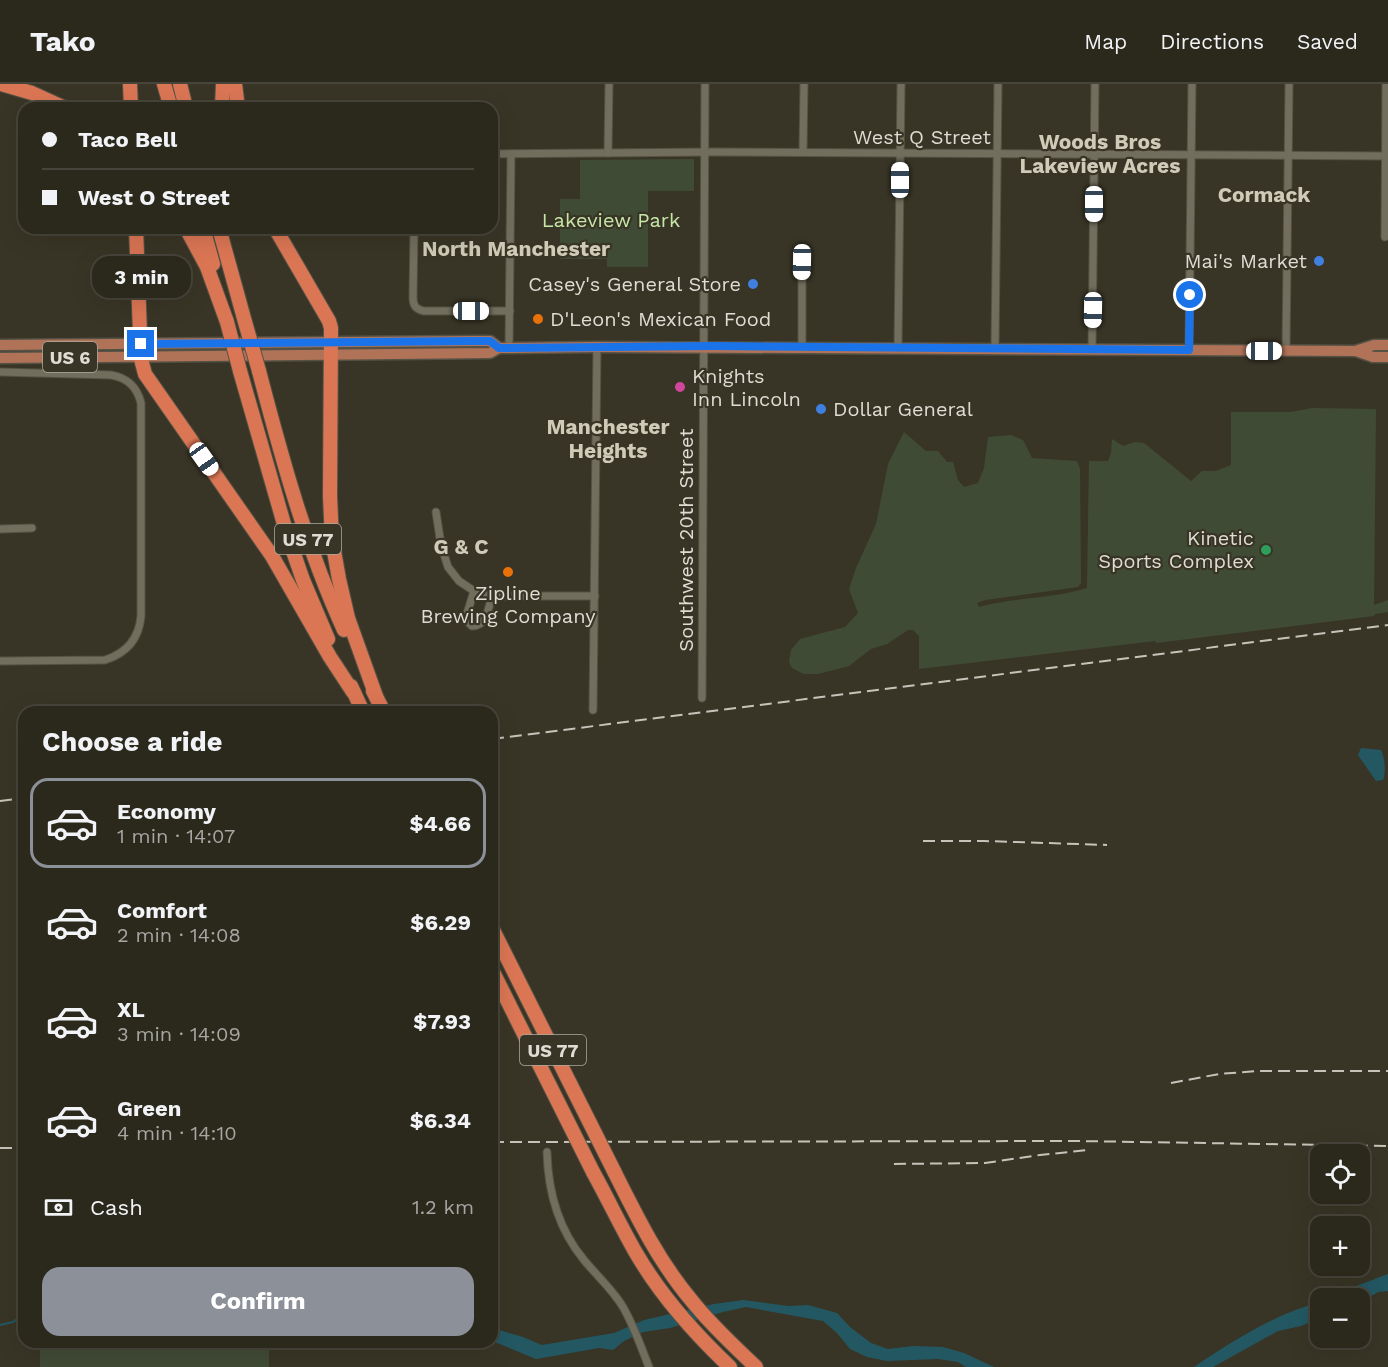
<!DOCTYPE html>
<html lang="en">
<head>
<meta charset="utf-8">
<style>
  body { margin:0; font-family:"Work Sans",sans-serif; background:#333025; color:#f1f3f6; height:100vh; display:flex; flex-direction:column; font-size:22px; white-space:nowrap }
  * { box-sizing:border-box; margin:0 }
  p { font-size:20px; color:#a6a6a3 }
  .icon { flex:none; width:33px; height:33px; fill:none; stroke:currentColor; stroke-width:2; stroke-linecap:round; stroke-linejoin:round }
  .map { position:relative; flex:1; overflow:hidden }
  .drawer { position:absolute; left:18px; top:622px; width:480px; height:642px; display:flex; flex-direction:column; background:#2b281c; border-radius:18px; box-shadow:0 6px 24px #0002,0 0 0 2px #47443b }
  .drawer>* { flex:none }
  .guide { position:absolute; left:18px; top:18px; width:480px; height:132px; border-radius:18px; box-shadow:0 6px 24px #0002,0 0 0 2px #47443b; display:grid; align-content:center; height:132px; padding:0 24px; background:#2b281c }
  .controls { position:absolute; left:1310px; top:1060px; display:grid; gap:12px }
  .controls a { display:grid; place-items:center; width:60px; height:60px; border-radius:12px; background:#2b281c; box-shadow:0 6px 24px #0002,0 0 0 2px #47443b; font-size:30px }
  .end { position:absolute; width:27px; height:27px; margin:-14px; border:8px solid #1a73e8; background:#fff; box-shadow:0 0 0 3px #fff }
  .from { border-radius:50% }
  .bubble { position:absolute; height:42px; border-radius:18px; background:#2b281c; box-shadow:0 6px 24px #0002,0 0 0 2px #47443b; font-size:20px; font-weight:700; line-height:42px; text-align:center }
  .car { position:absolute; width:18px; height:36px; margin:-18px -9px; border-radius:8px; box-shadow:0 0 4px 2px #0007; background:linear-gradient(#fff 24%,#345 0 40%,#fff 0 76%,#345 0 86%,#fff 0) }
  .guide b { display:flex; align-items:center; gap:21px; height:57px; font-size:22px }
  .guide b+b { border-top:2px solid #47443b }
  .guide i { width:15px; height:15px; background:#f1f3f6 }
  ul { padding:0; list-style:none }
  li { display:flex; align-items:center; gap:18px; height:90px; margin:0 12px 9px; padding:0 12px; border:3px solid transparent; border-radius:18px }
  li div { flex:1 }
  li b { display:block; font-size:22px }
  li em { font-style:normal; font-weight:700 }
  li.selected { border-color:#8c9099 }
  li>.icon { width:54px; height:54px; stroke-width:1.5 }
  h2 { padding:0 24px; font-size:27px; line-height:72px }
  .pay { display:flex; align-items:center; gap:15px; height:66px; padding:0 24px; font-size:22px }
  .pay p { margin-inline-start:auto }
  .primary-button { display:flex; gap:12px; margin-top:auto; padding:12px 24px }
  .primary-button a { flex:1; height:69px; border-radius:18px; background:#8c9099; color:#fff; font-size:24px; font-weight:700; line-height:69px; text-align:center }
  header { display:flex; align-items:center; gap:36px; box-sizing:border-box; height:84px; padding:0 30px; background:#2b281c; border-bottom:2px solid #47443b }
  header strong { font-size:28px }
  nav { display:flex; gap:33px; margin-inline-start:auto; font-size:21px }
  .map>svg:first-child { display:block }
  .green { fill:#404b36 }
  .water { fill:#235863 }
  .lines { fill:none; stroke-linecap:round; stroke-linejoin:round }
  .stream { stroke:#235863; stroke-width:2 }
  .minor-casing { stroke:#555245; stroke-width:9 }
  .primary-casing { stroke:#555245; stroke-width:13 }
  .motorway-casing { stroke:#555245; stroke-width:16 }
  .minor { stroke:#726e5d; stroke-width:7 }
  .primary { stroke:#b17358; stroke-width:10 }
  .motorway { stroke:#db7654; stroke-width:14 }
  .rail { stroke:#c6c4ba; stroke-width:2; stroke-dasharray:12 6; stroke-linecap:butt }
  .motorway-bridge-casing { stroke:#555245; stroke-width:16; stroke-linecap:butt }
  .motorway-bridge { stroke:#db7654; stroke-width:14 }
  .route { stroke:#1a73e8; stroke-width:8 }
  .shop-dot { fill:#3f7fe0; stroke:#393526; stroke-width:2 }
  .food-dot { fill:#e8710a; stroke:#393526; stroke-width:2 }
  .hotel-dot { fill:#d1479c; stroke:#393526; stroke-width:2 }
  .leisure-dot { fill:#2e9e5b; stroke:#393526; stroke-width:2 }
  .labels { text-anchor:middle; dominant-baseline:central; stroke-width:4.5; stroke-linejoin:round; paint-order:stroke }
  .shield { fill:#393526; stroke:#acaa9f; stroke-width:1.5 }
  .shield-label { font-size:18px; font-weight:bold; fill:#dedcd3 }
  .street-label { font-size:20px; fill:#dedcd3; stroke:#393526 }
  .park-label { font-size:20px; fill:#c6e6a8; stroke:#393526 }
  .poi-label { font-size:20px; fill:#dedcd3; stroke:#393526; text-anchor:end }
  .neighbourhood-label { font-size:21px; font-weight:bold; fill:#cfcbb8; stroke:#393526 }
</style>
</head>
<body>
<header>
<strong>Tako</strong>
<nav><a>Map</a><a>Directions</a><a>Saved</a></nav>
</header>
<div class="map">
<svg width="1388" height="1283" viewBox="0 0 1388 1283">
  <rect width="100%" height="100%" fill="#393526"/>
  <g class="green">
    <polygon points="694,75 694,107 648,107 648,183 607,183 607,175 560,175 560,115 580,115 580,76"/>
    <path d="M1312 324 1376 325 1374 521 1388 516V528L1375 530 1374 532 1156 559 1155 557 919 585V552L913 546H908L887 560 871 565 849 582 818 590H804L792 584 789 578 791 566 800 555 845 543 858 529 849 505 856 484 876 440 888 380 904 348 926 367H938L947 378H953L958 396 964 403 978 399 984 384 988 353 1011 351 1023 356 1032 374 1077 377 1080 385 1081 499 1078 503 985 516 977 519 979 523C1015 513 1052 515 1087 504L1089 377H1108L1111 369 1112 355 1123 362 1135 358 1144 359 1191 397 1202 387H1216L1231 381V328H1291Z"/>
    <rect x="40" y="1259" width="229" height="24"/>
  </g>
  <g class="water">
    <path d="M1361 664 1381 666C1385 674 1386 688 1383 696L1376 697 1358 671Z"/>
    <polygon points="1388,1190 1388,1207 1378,1208 1359,1220 1359,1215 1330,1215 1351,1204"/>
    <polygon points="743,1216 788,1222 808,1221 837,1229 850,1243 871,1259 888,1265 913,1262 943,1263 964,1269 994,1283 966,1283 958,1278 938,1275 887,1277 867,1273 850,1265 837,1249 823,1237 746,1223 723,1228 670,1244 643,1248 624,1257 613,1266 599,1264 536,1275 492,1257 492,1244 523,1253 542,1261 614,1249 644,1236 714,1220"/>
    <path d="M1320 1218V1234L1301 1242 1278 1247 1213 1283H1194C1234 1256 1273 1231 1320 1218Z"/>
  </g>
  <g class="lines">
    <g class="stream">
      <polyline points="0,1241 13,1238 24,1230"/>
      <path d="M75 1258C85 1263 96 1265 105 1258"/>
    </g>
    <g class="minor-casing">
      <g id="minor">
        <polyline points="803,68 804,0"/>
        <polyline points="608,69 609,0"/>
        <polyline points="492,70 714,68 1388,72"/>
        <path d="M414 144 413 213C413 221 415 225 424 227H510"/>
        <polyline points="1385,153 1386,0"/>
        <polyline points="802,263 802,178"/>
        <polyline points="509,264 511,70"/>
        <polyline points="898,264 901,0"/>
        <polyline points="995,264 998,0"/>
        <polyline points="1092,265 1095,0"/>
        <polyline points="1189,266 1192,0"/>
        <polyline points="1286,267 1289,0"/>
        <path d="M0 288 111 291C128 294 137 303 141 319V532C139 555 127 569 105 576L0 577"/>
        <polyline points="436,428 441,461 448,483 459,497 474,507 492,512 595,512"/>
        <polyline points="0,445 32,444"/>
        <path d="M474 507 466 533 467 537 472 542C487 542 488 525 492 512"/>
        <polyline points="702,614 705,0"/>
        <polyline points="593,626 597,263"/>
        <path d="M547 1068C548 1108 559 1146 584 1176 597 1192 613 1206 623 1223 634 1242 641 1263 649 1283"/>
      </g>
    </g>
    <g class="primary-casing">
      <g id="primary">
        <polyline points="0,261 476,257 490,257 499,264"/>
        <polyline points="1356,267 1373,273 1388,273"/>
        <polyline points="0,274 490,269 499,264 597,263 1355,267 1374,261 1388,261"/>
      </g>
    </g>
    <g class="motorway-casing">
      <g id="motorway">
        <polyline points="1,0 32,9 65,24"/>
        <polyline points="130,0 131,24"/>
        <polyline points="164,0 171,24"/>
        <polyline points="180,0 186,24"/>
        <polyline points="235,0 238,24"/>
        <polyline points="222,24 223,0"/>
        <polyline points="136,144 141,275 145,290 272,472 330,573 353,608"/>
        <polyline points="186,144 207,183 227,238"/>
        <polyline points="203,144 213,180"/>
        <polyline points="219,144 245,238"/>
        <polyline points="275,144 329,237 331,244 330,412 332,456 339,495 348,534 377,615"/>
        <polyline points="240,287 286,447 303,496 328,555"/>
        <path d="M259 287C282 375 306 463 344 546"/>
        <polyline points="351,602 363,628"/>
        <polyline points="373,607 384,628"/>
        <path d="M614 1087C637 1133 659 1178 692 1217 711 1241 734 1262 756 1283"/>
        <path d="M593 1088C608 1115 621 1143 636 1169 661 1212 694 1249 730 1283"/>
      </g>
    </g>
    <use href="#minor" class="minor"/>
    <use href="#primary" class="primary"/>
    <use href="#motorway" class="motorway"/>
    <g class="rail">
      <polyline points="492,655 1388,541"/>
      <polyline points="0,717 24,714"/>
      <polyline points="923,757 984,757 1107,761"/>
      <polyline points="1171,999 1219,990 1257,987 1388,987"/>
      <polyline points="492,1058 1078,1057 1388,1062"/>
      <polyline points="0,1064 24,1064"/>
      <polyline points="894,1080 985,1079 1040,1071 1088,1066"/>
    </g>
    <g class="motorway-bridge-casing">
      <g id="motorway-bridge">
        <polyline points="227,238 240,287"/>
        <polyline points="245,238 259,287"/>
        <polyline points="492,844 614,1087"/>
        <polyline points="492,886 593,1088"/>
      </g>
    </g>
    <use href="#motorway-bridge" class="motorway-bridge"/>
  </g>
  <g class="lines">
    <polyline class="route" points="141,260 476,257 490,257 499,264 713,262 1189,266 1190,211"/>
  </g>
  <g class="shop-dot">
    <circle cx="1319" cy="177" r="6"/>
    <circle cx="753" cy="200" r="6"/>
    <circle cx="821" cy="325" r="6"/>
  </g>
  <g class="food-dot">
    <circle cx="538" cy="235" r="6"/>
    <circle cx="508" cy="488" r="6"/>
  </g>
  <circle class="hotel-dot" cx="680" cy="303" r="6"/>
  <circle class="leisure-dot" cx="1266" cy="466" r="6"/>
  <g class="labels">
    <g class="shield">
      <rect x="43" y="258" width="54" height="30" rx="4.5"/>
      <rect x="275" y="440" width="66" height="30" rx="4.5"/>
      <rect x="520" y="951" width="66" height="30" rx="4.5"/>
    </g>
    <g class="shield-label">
      <text x="70" y="273">US 6</text>
      <text x="308" y="455">US 77</text>
      <text x="553" y="966">US 77</text>
    </g>
    <g class="street-label">
      <text x="922" y="53">West Q Street</text>
      <text transform="translate(686 456) rotate(-90)">Southwest 20th Street</text>
    </g>
    <g class="park-label">
      <text x="611" y="136">Lakeview Park</text>
    </g>
    <g class="poi-label">
      <text x="1307" y="177">Mai's Market</text>
      <text x="741" y="200">Casey's General Store</text>
      <text x="550" y="235" text-anchor="start">D'Leon's Mexican Food</text>
      <text x="692" y="292" text-anchor="start">Knights<tspan x="692" dy="23">Inn Lincoln</tspan></text>
      <text x="833" y="325" text-anchor="start">Dollar General</text>
      <text x="1254" y="454">Kinetic<tspan x="1254" dy="23">Sports Complex</tspan></text>
      <text x="508" y="509" text-anchor="middle">Zipline<tspan x="508" dy="23">Brewing Company</tspan></text>
    </g>
    <g class="neighbourhood-label">
      <text x="1100" y="57">Woods Bros<tspan x="1100" dy="24">Lakeview Acres</tspan></text>
      <text x="1264" y="110">Cormack</text>
      <text x="516" y="164">North Manchester</text>
      <text x="608" y="342">Manchester<tspan x="608" dy="24">Heights</tspan></text>
      <text x="461" y="462">G &amp; C</text>
    </g>
  </g>
</svg>
<div class="controls">
<a><svg class="icon" aria-label="locate" viewBox="0 0 24 24"><circle cx="12" cy="12" r="6"/><path d="M12 2v4M12 18v4M2 12h4M18 12h4"/></svg></a>
<a>+</a>
<a>−</a>
</div>
<i class="end from" style="left:1190px;top:211px"></i>
<i class="end" style="left:141px;top:260px"></i>
<div class="bubble" style="left:92px;top:172px;width:99px">3 min</div>
<i class="car" style="left:900px;top:96px;rotate:0deg"></i>
<i class="car" style="left:1094px;top:120px;rotate:180deg"></i>
<i class="car" style="left:802px;top:178px;rotate:181deg"></i>
<i class="car" style="left:1093px;top:226px;rotate:181deg"></i>
<i class="car" style="left:471px;top:227px;rotate:90deg"></i>
<i class="car" style="left:1264px;top:267px;rotate:90deg"></i>
<i class="car" style="left:204px;top:375px;rotate:145deg"></i>
<div class="guide">
<b><i class="from"></i>Taco Bell</b>
<b><i></i>West O Street</b>
</div>
<section class="drawer">
<h2>Choose a ride</h2>
<ul>
<li class="selected"><svg class="icon" aria-label="car" viewBox="0 0 24 24"><path d="M5 17H2v-5l4-1 3-4h7l3 4 3 1v5h-3M9 17h6M6 11h13"/><circle cx="7" cy="17" r="2"/><circle cx="17" cy="17" r="2"/></svg><div><b>Economy</b><p>1 min · 14:07</p></div><em>$4.66</em></li>
<li><svg class="icon" aria-label="car" viewBox="0 0 24 24"><path d="M5 17H2v-5l4-1 3-4h7l3 4 3 1v5h-3M9 17h6M6 11h13"/><circle cx="7" cy="17" r="2"/><circle cx="17" cy="17" r="2"/></svg><div><b>Comfort</b><p>2 min · 14:08</p></div><em>$6.29</em></li>
<li><svg class="icon" aria-label="car" viewBox="0 0 24 24"><path d="M5 17H2v-5l4-1 3-4h7l3 4 3 1v5h-3M9 17h6M6 11h13"/><circle cx="7" cy="17" r="2"/><circle cx="17" cy="17" r="2"/></svg><div><b>XL</b><p>3 min · 14:09</p></div><em>$7.93</em></li>
<li><svg class="icon" aria-label="car" viewBox="0 0 24 24"><path d="M5 17H2v-5l4-1 3-4h7l3 4 3 1v5h-3M9 17h6M6 11h13"/><circle cx="7" cy="17" r="2"/><circle cx="17" cy="17" r="2"/></svg><div><b>Green</b><p>4 min · 14:10</p></div><em>$6.34</em></li>
</ul>
<div class="pay"><svg class="icon" aria-label="cash" viewBox="0 0 24 24"><path d="M3 7h18v10H3z"/><circle cx="12" cy="12" r="2"/></svg>Cash<p>1.2 km</p></div>
<div class="primary-button"><a>Confirm</a></div>
</section>
</div>
</body>
</html>
